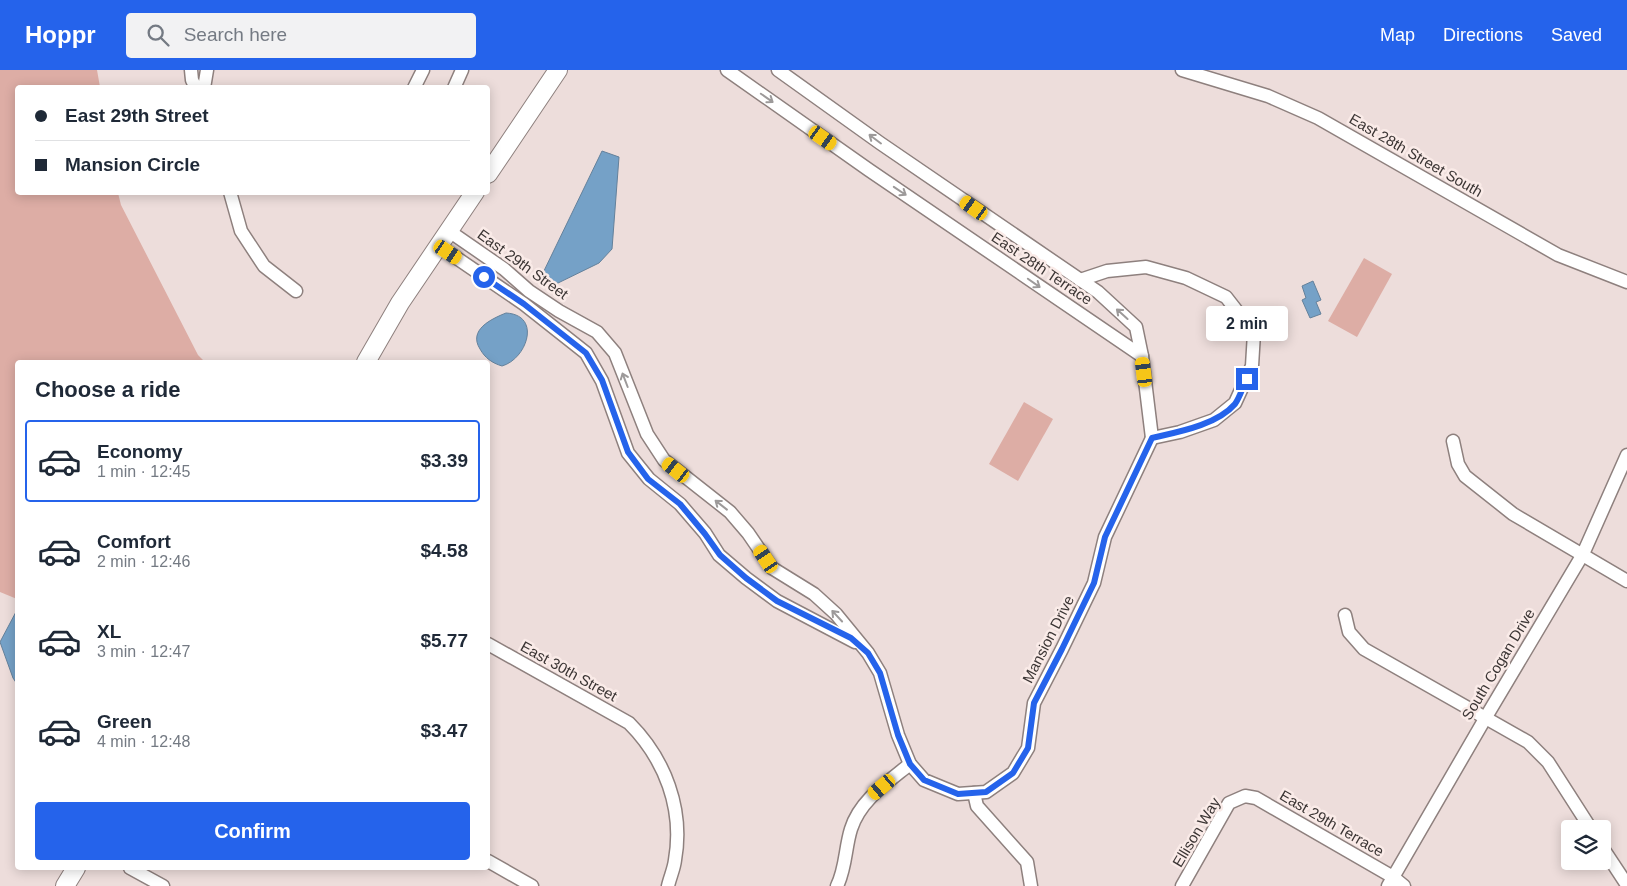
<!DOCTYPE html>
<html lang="en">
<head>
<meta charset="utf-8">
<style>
  body { margin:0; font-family:Arial,sans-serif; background:#f2f2f3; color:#1f2937; height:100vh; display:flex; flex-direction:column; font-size:19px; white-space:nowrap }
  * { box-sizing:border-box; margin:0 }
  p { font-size:16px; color:#747a83 }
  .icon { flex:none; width:28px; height:28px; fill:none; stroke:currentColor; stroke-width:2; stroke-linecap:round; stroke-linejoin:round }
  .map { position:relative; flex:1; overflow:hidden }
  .sheet { position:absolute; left:15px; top:290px; width:475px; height:510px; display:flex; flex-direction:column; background:#fff; border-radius:5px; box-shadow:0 2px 12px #0003 }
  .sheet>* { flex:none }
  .hud { position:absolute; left:15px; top:15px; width:475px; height:110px; border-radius:5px; box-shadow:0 2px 12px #0003; display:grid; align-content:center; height:110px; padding:0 20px; background:#fff }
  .tools { position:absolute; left:1561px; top:750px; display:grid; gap:10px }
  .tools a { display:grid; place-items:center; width:50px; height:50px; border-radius:5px; background:#fff; box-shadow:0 2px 12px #0003; font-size:25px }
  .end { position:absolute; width:22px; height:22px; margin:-11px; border:6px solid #2563eb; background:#fff; box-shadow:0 0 0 2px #fff }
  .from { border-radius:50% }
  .bubble { position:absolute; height:35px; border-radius:5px; background:#fff; box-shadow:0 2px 12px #0003; font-size:16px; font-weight:700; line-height:35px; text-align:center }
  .car { position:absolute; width:15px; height:30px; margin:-15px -8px; border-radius:6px; box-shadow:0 0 4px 1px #0007; background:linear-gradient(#f5c518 24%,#345 0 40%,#f5c518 0 76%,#345 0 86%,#f5c518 0) }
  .hud b { display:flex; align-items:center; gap:18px; height:48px; font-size:19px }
  .hud b+b { border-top:1px solid #e0e1e3 }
  .hud i { width:12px; height:12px; background:#1f2937 }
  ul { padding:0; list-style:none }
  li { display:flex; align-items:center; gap:15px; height:82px; margin:0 10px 8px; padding:0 10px; border:2px solid transparent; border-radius:5px }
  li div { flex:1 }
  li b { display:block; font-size:19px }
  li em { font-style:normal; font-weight:700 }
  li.on { border-color:#2563eb }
  li>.icon { width:45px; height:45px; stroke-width:1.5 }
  h2 { padding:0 20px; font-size:22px; line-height:60px }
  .action { display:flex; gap:10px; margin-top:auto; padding:10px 20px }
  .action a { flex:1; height:58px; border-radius:5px; background:#2563eb; color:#fff; font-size:20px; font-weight:700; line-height:58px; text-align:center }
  header { display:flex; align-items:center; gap:30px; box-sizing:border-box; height:70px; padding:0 25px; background:#2563eb; color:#fff }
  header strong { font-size:24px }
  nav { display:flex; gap:28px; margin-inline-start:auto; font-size:18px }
  .search { width:350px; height:45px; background:#f2f2f3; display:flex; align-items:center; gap:12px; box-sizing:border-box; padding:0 18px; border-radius:5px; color:#747a83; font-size:19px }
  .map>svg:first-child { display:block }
  .green { fill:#ddada5 }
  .water { fill:#75a1c7; stroke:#64819b }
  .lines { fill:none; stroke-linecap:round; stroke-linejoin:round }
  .street-casing { stroke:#8e807e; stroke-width:15 }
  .secondary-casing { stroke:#8e807e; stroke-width:20 }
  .street { stroke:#fff; stroke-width:12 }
  .secondary { stroke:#fff; stroke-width:18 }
  .oneway { stroke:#9d9a9a }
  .route { stroke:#2563eb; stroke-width:6 }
  .labels { text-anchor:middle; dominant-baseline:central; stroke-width:5; stroke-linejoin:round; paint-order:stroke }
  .street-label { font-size:15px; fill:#3b3534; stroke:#faebe8 }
</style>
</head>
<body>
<header>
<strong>Hoppr</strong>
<div class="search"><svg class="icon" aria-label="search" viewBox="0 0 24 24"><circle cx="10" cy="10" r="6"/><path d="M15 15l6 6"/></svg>Search here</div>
<nav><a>Map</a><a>Directions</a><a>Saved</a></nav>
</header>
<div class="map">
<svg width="1627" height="816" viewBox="0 0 1627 816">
  <rect width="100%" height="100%" fill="#eddddb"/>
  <g class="green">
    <polygon points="0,0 97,0 100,17 18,18 18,122 118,123 121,135 198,285 205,292 18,292 17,529 0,522"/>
    <polygon points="1364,188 1392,204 1357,267 1328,251"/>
    <polygon points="1024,332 1053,349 1018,411 989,394"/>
  </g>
  <g class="water">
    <polygon points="602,81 619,87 612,179 599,193 556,214 541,207"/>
    <polygon points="1313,211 1321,230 1316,232 1321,244 1310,248 1302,230 1306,228 1302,216"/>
    <path d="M506 243C542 245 527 289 502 296 492 293 485 288 480 279 468 260 491 249 506 243Z"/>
    <polygon points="17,540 17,614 13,608 0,572"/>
  </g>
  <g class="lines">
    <g class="street-casing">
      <g id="street">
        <polyline points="191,0 192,10 196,18"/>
        <polyline points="727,0 869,100 1142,286"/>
        <polyline points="778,0 880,73 1098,222 1136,257 1142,286 1152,368"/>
        <polyline points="1182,0 1268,26 1318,48 1558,185 1627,212"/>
        <polyline points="204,18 207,0"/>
        <polyline points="414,18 423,0"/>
        <polyline points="454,18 462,0"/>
        <polyline points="230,122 241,161 264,196 296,221"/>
        <polyline points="449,161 504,199 529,221 559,241 597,262 615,283 647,364 664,390 730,442 748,463 772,498 814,524 836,544 868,583 880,603 898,665 910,694 924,710 958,724 986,722 1013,703 1028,678 1034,633 1062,579 1094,513 1105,467 1152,368"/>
        <polyline points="439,176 524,234 586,283 602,311 628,383 649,409 680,434 705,463 719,485 746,508 777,531 855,572"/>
        <polyline points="1080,210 1107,201 1146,197 1186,208 1226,227 1254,263 1252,296 1235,333 1214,350 1180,362 1152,368"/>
        <polyline points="1453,371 1458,394 1465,406 1513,444 1627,511"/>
        <polyline points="1345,545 1349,562 1364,579 1528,672 1548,692 1591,759"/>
        <path d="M488 574 629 653C665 689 684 739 675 790 674 799 670 807 668 816"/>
        <polyline points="974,723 977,736 1027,792 1031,816"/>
        <polyline points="1602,777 1627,815"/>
        <polyline points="488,791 532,816"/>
        <polyline points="130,798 163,816"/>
        <path d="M837 816C846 798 845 778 851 759 860 730 888 712 910 694"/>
        <polyline points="1182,816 1229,733 1245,726 1256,728 1393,807 1404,816"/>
        <polyline points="1388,816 1486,647 1583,484 1627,385"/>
      </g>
    </g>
    <g class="secondary-casing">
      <g id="secondary">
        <polyline points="488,104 558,0"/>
        <polyline points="366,292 400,233 475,122"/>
        <polyline points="65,816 76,798"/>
      </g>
    </g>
    <use href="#street" class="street"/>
    <use href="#secondary" class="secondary"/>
  </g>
  <defs><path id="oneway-shaft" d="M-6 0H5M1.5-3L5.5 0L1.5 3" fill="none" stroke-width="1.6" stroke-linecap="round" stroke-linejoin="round" transform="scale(1.25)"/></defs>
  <g class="oneway">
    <use href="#oneway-shaft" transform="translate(767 28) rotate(35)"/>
    <use href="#oneway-shaft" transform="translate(875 69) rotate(-143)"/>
    <use href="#oneway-shaft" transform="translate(900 121) rotate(34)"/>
    <use href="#oneway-shaft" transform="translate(1034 213) rotate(35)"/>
    <use href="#oneway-shaft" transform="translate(1122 244) rotate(-138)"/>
    <use href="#oneway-shaft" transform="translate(625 310) rotate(-111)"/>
    <use href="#oneway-shaft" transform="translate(721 435) rotate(-142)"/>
    <use href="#oneway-shaft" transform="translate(837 546) rotate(-133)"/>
  </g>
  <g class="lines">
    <path class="route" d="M484 207 524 234 586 283 602 310 628 382 648 409 680 434 705 464 720 485 746 508 777 531 851 568 868 583 880 603 898 665 910 694 924 710 958 724 986 722 1013 703 1028 678 1034 633 1062 579 1094 513 1105 467 1152 368C1178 362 1217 355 1235 334 1240 327 1243 316 1247 309"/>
  </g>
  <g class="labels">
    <g class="street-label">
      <text transform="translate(1416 85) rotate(30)">East 28th Street South</text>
      <text transform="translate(523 194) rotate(36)">East 29th Street</text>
      <text transform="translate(1042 198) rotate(34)">East 28th Terrace</text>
      <text transform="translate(1048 569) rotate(-63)">Mansion Drive</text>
      <text transform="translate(1498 594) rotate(-59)">South Cogan Drive</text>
      <text transform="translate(569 601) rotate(29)">East 30th Street</text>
      <text transform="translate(1332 753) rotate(30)">East 29th Terrace</text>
      <text transform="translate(1196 762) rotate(-59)">Ellison Way</text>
    </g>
  </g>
</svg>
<div class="tools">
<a><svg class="icon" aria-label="layers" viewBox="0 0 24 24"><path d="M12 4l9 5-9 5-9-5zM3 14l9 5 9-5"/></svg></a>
</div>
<i class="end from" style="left:484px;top:207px"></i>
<i class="end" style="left:1247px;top:309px"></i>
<div class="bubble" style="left:1206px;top:236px;width:82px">2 min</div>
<i class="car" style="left:823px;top:68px;rotate:125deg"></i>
<i class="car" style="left:974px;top:138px;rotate:305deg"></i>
<i class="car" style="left:448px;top:182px;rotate:124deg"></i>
<i class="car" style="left:1144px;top:302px;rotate:353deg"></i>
<i class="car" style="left:676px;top:400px;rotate:308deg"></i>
<i class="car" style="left:766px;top:489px;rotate:326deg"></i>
<i class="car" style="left:882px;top:717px;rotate:230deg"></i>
<div class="hud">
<b><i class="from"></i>East 29th Street</b>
<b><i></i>Mansion Circle</b>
</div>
<section class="sheet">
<h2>Choose a ride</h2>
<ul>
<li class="on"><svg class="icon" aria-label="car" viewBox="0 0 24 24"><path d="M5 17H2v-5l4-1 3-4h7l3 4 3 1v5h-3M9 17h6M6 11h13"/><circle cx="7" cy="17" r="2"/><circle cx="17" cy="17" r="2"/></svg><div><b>Economy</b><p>1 min · 12:45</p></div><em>$3.39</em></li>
<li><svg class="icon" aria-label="car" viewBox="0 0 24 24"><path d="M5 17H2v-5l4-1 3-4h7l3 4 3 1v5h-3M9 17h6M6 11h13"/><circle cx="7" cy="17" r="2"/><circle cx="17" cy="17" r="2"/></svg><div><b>Comfort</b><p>2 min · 12:46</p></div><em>$4.58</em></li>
<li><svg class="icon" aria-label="car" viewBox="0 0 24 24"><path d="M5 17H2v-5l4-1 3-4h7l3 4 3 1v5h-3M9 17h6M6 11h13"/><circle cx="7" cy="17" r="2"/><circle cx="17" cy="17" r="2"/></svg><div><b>XL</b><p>3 min · 12:47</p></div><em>$5.77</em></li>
<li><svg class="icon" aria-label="car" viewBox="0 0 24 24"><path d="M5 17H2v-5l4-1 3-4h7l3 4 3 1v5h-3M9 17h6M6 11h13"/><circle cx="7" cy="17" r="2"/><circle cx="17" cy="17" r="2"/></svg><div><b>Green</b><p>4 min · 12:48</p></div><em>$3.47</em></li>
</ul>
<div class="action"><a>Confirm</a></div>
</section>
</div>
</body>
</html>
